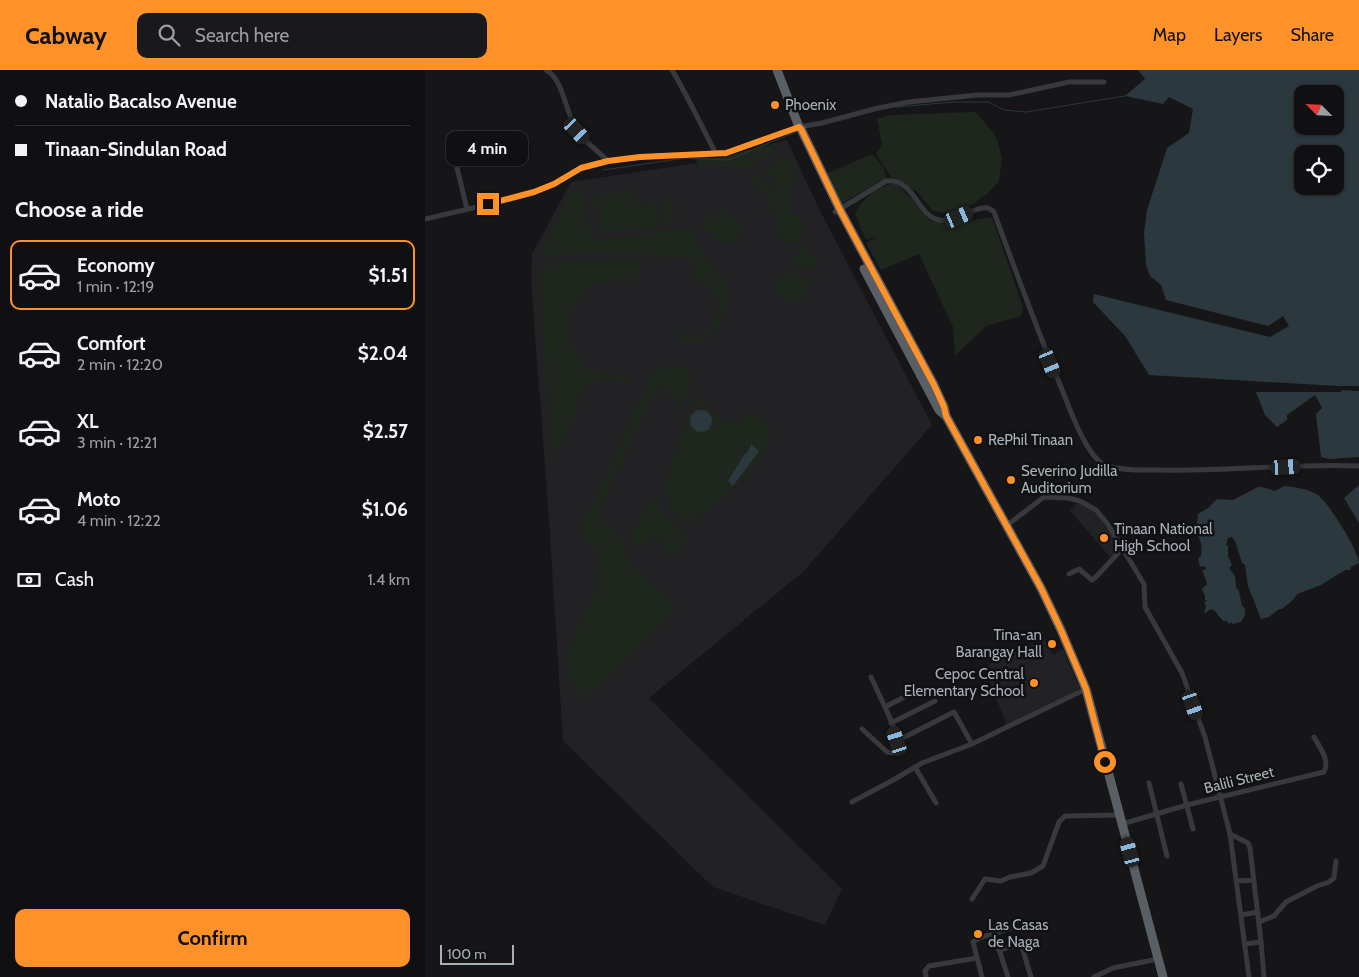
<!DOCTYPE html>
<html lang="en">
<head>
<meta charset="utf-8">
<style>
  body { margin:0; font-family:Cabin,sans-serif; background:#19191b; color:#f1f3f6; height:100vh; display:flex; flex-direction:column; font-size:19px; white-space:nowrap }
  * { box-sizing:border-box; margin:0 }
  p { font-size:16px; color:#9c9d9f }
  .icon { flex:none; width:28px; height:28px; fill:none; stroke:currentColor; stroke-width:2; stroke-linecap:round; stroke-linejoin:round }
  .map { position:relative; flex:1; overflow:hidden }
  .panel { display:flex; flex-direction:column; background:#101012; width:425px }
  .panel>* { flex:none }
  .hud { display:grid; align-content:center; height:110px; padding:0 15px; background:#101012 }
  .needle { width:32px; rotate:294deg }
  .controls { position:absolute; left:869px; top:15px; display:grid; gap:10px }
  .controls a { display:grid; place-items:center; width:50px; height:50px; border-radius:10px; background:#101012; box-shadow:0 1px 4px #0004,0 0 0 1px #303032; font-size:25px }
  .scale { position:absolute; left:15px; bottom:12px; width:74px; box-sizing:border-box; padding-left:5px; border:2px solid #a7b0b9; border-top:0; font-size:14px; line-height:18px; white-space:nowrap; color:#a7b0b9; -webkit-text-stroke:4px #111113; paint-order:stroke }
  .end { position:absolute; width:22px; height:22px; margin:-11px; border:6px solid #fe9128; background:#111; box-shadow:0 0 0 2px #111 }
  .from { border-radius:50% }
  .bubble { position:absolute; height:35px; border-radius:10px; background:#101012; box-shadow:0 1px 4px #0004,0 0 0 1px #303032; font-size:16px; font-weight:700; line-height:35px; text-align:center }
  .car { position:absolute; width:15px; height:30px; margin:-15px -8px; border-radius:6px; box-shadow:0 0 4px 1px #0007; background:linear-gradient(#222 24%,#8ab4d8 0 40%,#222 0 76%,#8ab4d8 0 86%,#222 0) }
  .hud b { display:flex; align-items:center; gap:18px; height:48px; font-size:19px }
  .hud b+b { border-top:1px solid #303032 }
  .hud i { width:12px; height:12px; background:#f1f3f6 }
  ul { padding:0; list-style:none }
  li { display:flex; align-items:center; gap:15px; height:70px; margin:0 10px 8px; padding:0 5px; border:2px solid transparent; border-radius:10px }
  li div { flex:1 }
  li b { display:block; font-size:19px }
  li em { font-style:normal; font-weight:700 }
  li.selected { border-color:#fe9128 }
  li>.icon { width:45px; height:45px; stroke-width:1.5 }
  h2 { padding:0 15px; font-size:22px; line-height:60px }
  .pay { display:flex; align-items:center; gap:12px; height:55px; padding:0 15px; font-size:19px }
  .pay p { margin-inline-start:auto }
  .primary-button { display:flex; gap:10px; margin-top:auto; padding:10px 15px }
  .primary-button a { flex:1; height:58px; border-radius:10px; background:#fe9128; color:#111; font-size:20px; font-weight:700; line-height:58px; text-align:center }
  header { display:flex; align-items:center; gap:30px; box-sizing:border-box; height:70px; padding:0 25px; background:#fe9128; color:#111 }
  header strong { font-size:24px }
  nav { display:flex; gap:28px; margin-inline-start:auto; font-size:18px }
  .search { width:350px; height:45px; background:#19191b; display:flex; align-items:center; gap:12px; box-sizing:border-box; padding:0 18px; border-radius:10px; color:#9c9d9f; font-size:19px }
  main { display:flex; flex:1; min-height:0 }
  .map>svg:first-child { display:block }
  .built { fill:#222225 }
  .green { fill:#1e261e }
  .water { fill:#2b383d; fill-rule:evenodd }
  .lines { fill:none; stroke-linecap:round; stroke-linejoin:round }
  .stream { stroke:#2b383d; stroke-width:1 }
  .minor { stroke:#37393d; stroke-width:5 }
  .trunk { stroke:#5a5f66; stroke-width:9 }
  .route { stroke:#fe9128; stroke-width:6 }
  .poi-dot { fill:#fe9128; stroke:#111113; stroke-width:2 }
  .labels { text-anchor:middle; dominant-baseline:central; stroke-width:5; stroke-linejoin:round; paint-order:stroke }
  .poi-label { font-size:15px; fill:#a7b0b9; stroke:#111113; text-anchor:start }
  .street-label { font-size:15px; fill:#a7b0b9; stroke:#111113 }
</style>
</head>
<body>
<header>
<strong>Cabway</strong>
<div class="search"><svg class="icon" aria-label="search" viewBox="0 0 24 24"><circle cx="10" cy="10" r="6"/><path d="M15 15l6 6"/></svg>Search here</div>
<nav><a>Map</a><a>Layers</a><a>Share</a></nav>
</header>
<main>
<section class="panel">
<div class="hud">
<b><i class="from"></i>Natalio Bacalso Avenue</b>
<b><i></i>Tinaan-Sindulan Road</b>
</div>
<h2>Choose a ride</h2>
<ul>
<li class="selected"><svg class="icon" aria-label="car" viewBox="0 0 24 24"><path d="M5 17H2v-5l4-1 3-4h7l3 4 3 1v5h-3M9 17h6M6 11h13"/><circle cx="7" cy="17" r="2"/><circle cx="17" cy="17" r="2"/></svg><div><b>Economy</b><p>1 min · 12:19</p></div><em>$1.51</em></li>
<li><svg class="icon" aria-label="car" viewBox="0 0 24 24"><path d="M5 17H2v-5l4-1 3-4h7l3 4 3 1v5h-3M9 17h6M6 11h13"/><circle cx="7" cy="17" r="2"/><circle cx="17" cy="17" r="2"/></svg><div><b>Comfort</b><p>2 min · 12:20</p></div><em>$2.04</em></li>
<li><svg class="icon" aria-label="car" viewBox="0 0 24 24"><path d="M5 17H2v-5l4-1 3-4h7l3 4 3 1v5h-3M9 17h6M6 11h13"/><circle cx="7" cy="17" r="2"/><circle cx="17" cy="17" r="2"/></svg><div><b>XL</b><p>3 min · 12:21</p></div><em>$2.57</em></li>
<li><svg class="icon" aria-label="car" viewBox="0 0 24 24"><path d="M5 17H2v-5l4-1 3-4h7l3 4 3 1v5h-3M9 17h6M6 11h13"/><circle cx="7" cy="17" r="2"/><circle cx="17" cy="17" r="2"/></svg><div><b>Moto</b><p>4 min · 12:22</p></div><em>$1.06</em></li>
</ul>
<div class="pay"><svg class="icon" aria-label="cash" viewBox="0 0 24 24"><path d="M3 7h18v10H3z"/><circle cx="12" cy="12" r="2"/></svg>Cash<p>1.4 km</p></div>
<div class="primary-button"><a>Confirm</a></div>
</section>
<div class="map">
<svg width="934" height="907" viewBox="0 0 934 907">
  <rect width="100%" height="100%" fill="#161618"/>
  <g class="built">
    <polygon points="362,70 394,139 507,355 379,501 224,628 417,819 400,855 288,817 138,671 123,435 106,213 107,184 146,112 279,92"/>
    <polygon points="656,433 669,441 677,449 696,479 687,489 645,441 651,434"/>
    <polygon points="619,569 628,585 638,579 655,619 582,656 563,607 564,594"/>
  </g>
  <g class="green">
    <polygon points="551,42 568,62 572,69 577,89 574,111 563,123 539,141 528,144 508,141 492,122 466,107 451,84 457,75 452,49 466,45"/>
    <polygon points="348,74 349,83 340,87 322,101 292,95 275,97 268,86 294,88"/>
    <polygon points="361,83 374,106 366,115 367,129 364,143 378,148 380,156 374,175 352,167 354,148 341,139 349,131 327,113 329,106 333,105 348,121 354,117 338,101"/>
    <polygon points="447,84 459,98 461,108 416,134 401,104"/>
    <path d="M471 113 488 130 505 151 525 153 567 147 598 237 596 246 561 256 530 286 528 257 494 184 456 200 441 173 451 167 441 170 430 144C437 127 454 116 471 113Z"/>
    <path d="M157 117 166 166 176 170 265 158 290 203 302 212 305 231 297 251 282 271C270 274 255 276 251 260L254 258C263 265 270 266 281 264L291 247 293 229 285 216 276 215 270 209 268 190C218 181 165 184 114 186L150 118Z"/>
    <polygon points="207,121 211,134 231,131 233,157 178,163 168,130 172,125"/>
    <polygon points="247,129 251,148 238,155 235,135 236,133"/>
    <polygon points="298,137 320,158 309,176 292,170 277,158 282,145 289,150"/>
    <polygon points="381,175 393,193 388,201 370,196 367,193 368,186"/>
    <path d="M217 189 211 211C182 210 163 209 149 238 147 242 143 248 143 252 142 269 153 286 160 300L186 302 208 312 204 315 184 310 163 315 153 329 149 350 127 389 114 200 138 191Z"/>
    <path d="M363 200C373 206 381 211 394 207L369 235 366 234 349 219 359 202Z"/>
    <polygon points="244,295 262,298 268,308 257,336 251,344 253,329 237,317 232,319 176,437 172,442 196,469 206,494 253,539 160,631 150,621 142,591 149,565 170,524 172,483 155,461 229,301"/>
    <polygon points="272,328 301,351 314,354 330,340 343,354 346,364 337,389 302,425 266,454 245,441 241,421 244,400 266,337"/>
    <path d="M231 426C238 444 245 453 261 464V472L247 488 236 471 229 467 216 476 205 468 207 461Z"/>
  </g>
  <g class="water">
    <path d="M713 0H934V316H912L724 305 700 266 668 232 669 224 845 267 864 256 858 246 843 256 741 230 736 215 725 206 721 195 719 163 722 140 742 78 764 63 768 39 744 27 738 34 700 26 720 9ZM878 24H910V56H878ZM878 84H910V116H878Z"/>
    <polygon points="917,320 934,321 934,387 904,389 896,387 891,344 897,338 890,325 862,345 862,350 852,357 840,345 831,322 916,322"/>
    <circle cx="276" cy="351" r="11"/>
    <polygon points="326,374 334,381 308,416 303,411 319,385 323,382"/>
    <polygon points="934,415 934,453 919,428"/>
    <path d="M859 416C870 417 884 419 893 425 903 432 934 481 934 493L926 497 925 500H920L896 515 872 524C869 530 862 535 857 539H854L844 547 836 549 823 516 820 495 817 493 810 471 807 467 803 468 801 475 803 476V486L807 495 804 498 810 506 811 517 814 521 817 536 820 538V545L816 552 808 554 805 552 804 555 802 551H798L789 540 785 539 782 542 779 543 781 536 779 532 782 531 780 530V526L777 519 782 514 778 502 776 500H780L781 497 777 496 775 497 773 488 776 486C777 475 777 470 768 460L771 459 773 444 783 438 792 429 808 430 833 417H837L850 421Z"/>
  </g>
  <g class="lines">
    <g class="stream">
      <polyline points="471,37 529,32 564,32 579,40 601,42 700,26"/>
      <polyline points="178,100 261,88 303,90 373,61"/>
    </g>
    <g class="minor">
      <path d="M121 0C138 8 141 44 152 61 160 72 173 81 183 91"/>
      <path d="M247 0C263 27 276 55 291 84"/>
      <polyline points="25,69 42,139"/>
      <path d="M410 142 461 111C490 108 492 146 514 150 530 153 552 135 563 138 564 138 568 141 569 142 591 202 613 263 638 322 645 340 661 384 678 394 691 401 719 400 734 400 801 402 867 393 934 396"/>
      <polyline points="0,149 82,130 109,122 129,114 156,98 183,91 215,87 301,83 374,57 397,53 453,38 484,32 552,25 584,25 644,12 679,12"/>
      <polyline points="581,456 619,427 643,428 655,431 671,440 682,453 719,514 720,537 757,603 780,667 805,764 824,907"/>
      <polyline points="644,504 654,499 667,510 670,508 697,479"/>
      <polyline points="446,607 460,637 493,620"/>
      <polyline points="466,653 510,631"/>
      <path d="M437 659 462 682 468 683C478 672 465 649 460 637"/>
      <polyline points="472,671 529,642 547,674"/>
      <polyline points="490,697 511,733"/>
      <polyline points="724,713 742,786"/>
      <polyline points="756,714 768,759"/>
      <polyline points="427,732 470,709 497,693 547,674 661,619"/>
      <path d="M697 754 762 735 899 702C905 690 895 678 889 667"/>
      <polyline points="805,764 823,773 825,778 836,872"/>
      <polyline points="812,811 829,810"/>
      <polyline points="547,829 560,809 576,811 585,807 606,803 618,796 634,752 640,746 694,745"/>
      <polyline points="816,845 833,842"/>
      <polyline points="834,852 849,846 861,832 892,816 904,812 909,808 911,791"/>
      <polyline points="569,864 583,907"/>
      <polyline points="820,874 836,872 839,907"/>
      <polyline points="574,880 592,875 597,877 606,907"/>
      <polyline points="501,907 500,901 504,896 552,888"/>
      <polyline points="557,907 548,872 554,868 589,857"/>
      <polyline points="669,907 688,898 733,889"/>
    </g>
    <g class="trunk">
      <polyline points="352,0 374,57 376,59 415,140 509,315 519,337 521,346 616,518 636,560 661,619 738,907"/>
      <polyline points="439,199 514,340 521,346"/>
    </g>
  </g>
  <g class="lines">
    <polyline class="route" points="63,134 109,122 129,114 156,98 183,91 215,87 301,83 374,57 376,59 415,140 509,315 519,337 521,346 616,518 636,560 661,619 680,692"/>
  </g>
  <g class="poi-dot">
    <circle cx="350" cy="35" r="5"/>
    <circle cx="553" cy="370" r="5"/>
    <circle cx="586" cy="410" r="5"/>
    <circle cx="679" cy="468" r="5"/>
    <circle cx="627" cy="574" r="5"/>
    <circle cx="609" cy="613" r="5"/>
    <circle cx="553" cy="864" r="5"/>
  </g>
  <g class="labels">
    <g class="poi-label">
      <text x="360" y="35">Phoenix</text>
      <text x="563" y="370">RePhil Tinaan</text>
      <text x="596" y="401">Severino Judilla<tspan x="596" dy="17">Auditorium</tspan></text>
      <text x="689" y="459">Tinaan National<tspan x="689" dy="17">High School</tspan></text>
      <text x="617" y="565" text-anchor="end">Tina-an<tspan x="617" dy="17">Barangay Hall</tspan></text>
      <text x="599" y="604" text-anchor="end">Cepoc Central<tspan x="599" dy="17">Elementary School</tspan></text>
      <text x="563" y="855">Las Casas<tspan x="563" dy="17">de Naga</tspan></text>
    </g>
    <g class="street-label">
      <text transform="translate(814 710) rotate(-14)">Balili Street</text>
    </g>
  </g>
</svg>
<div class="controls">
<a><svg class="needle" viewBox="-14 -14 28 28"><path d="M0-13l5 13h-10z" fill="#e53935"/><path d="M0 13l5-13h-10z" fill="#9c9d9f"/></svg></a>
<a><svg class="icon" aria-label="locate" viewBox="0 0 24 24"><circle cx="12" cy="12" r="6"/><path d="M12 2v4M12 18v4M2 12h4M18 12h4"/></svg></a>
</div>
<div class="scale">100 m</div>
<i class="end from" style="left:680px;top:692px"></i>
<i class="end" style="left:63px;top:134px"></i>
<div class="bubble" style="left:21px;top:61px;width:82px">4 min</div>
<i class="car" style="left:152px;top:61px;rotate:137deg"></i>
<i class="car" style="left:534px;top:147px;rotate:67deg"></i>
<i class="car" style="left:625px;top:293px;rotate:157deg"></i>
<i class="car" style="left:861px;top:397px;rotate:87deg"></i>
<i class="car" style="left:768px;top:635px;rotate:161deg"></i>
<i class="car" style="left:472px;top:671px;rotate:342deg"></i>
<i class="car" style="left:705px;top:782px;rotate:345deg"></i>
</div>
</main>
</body>
</html>
